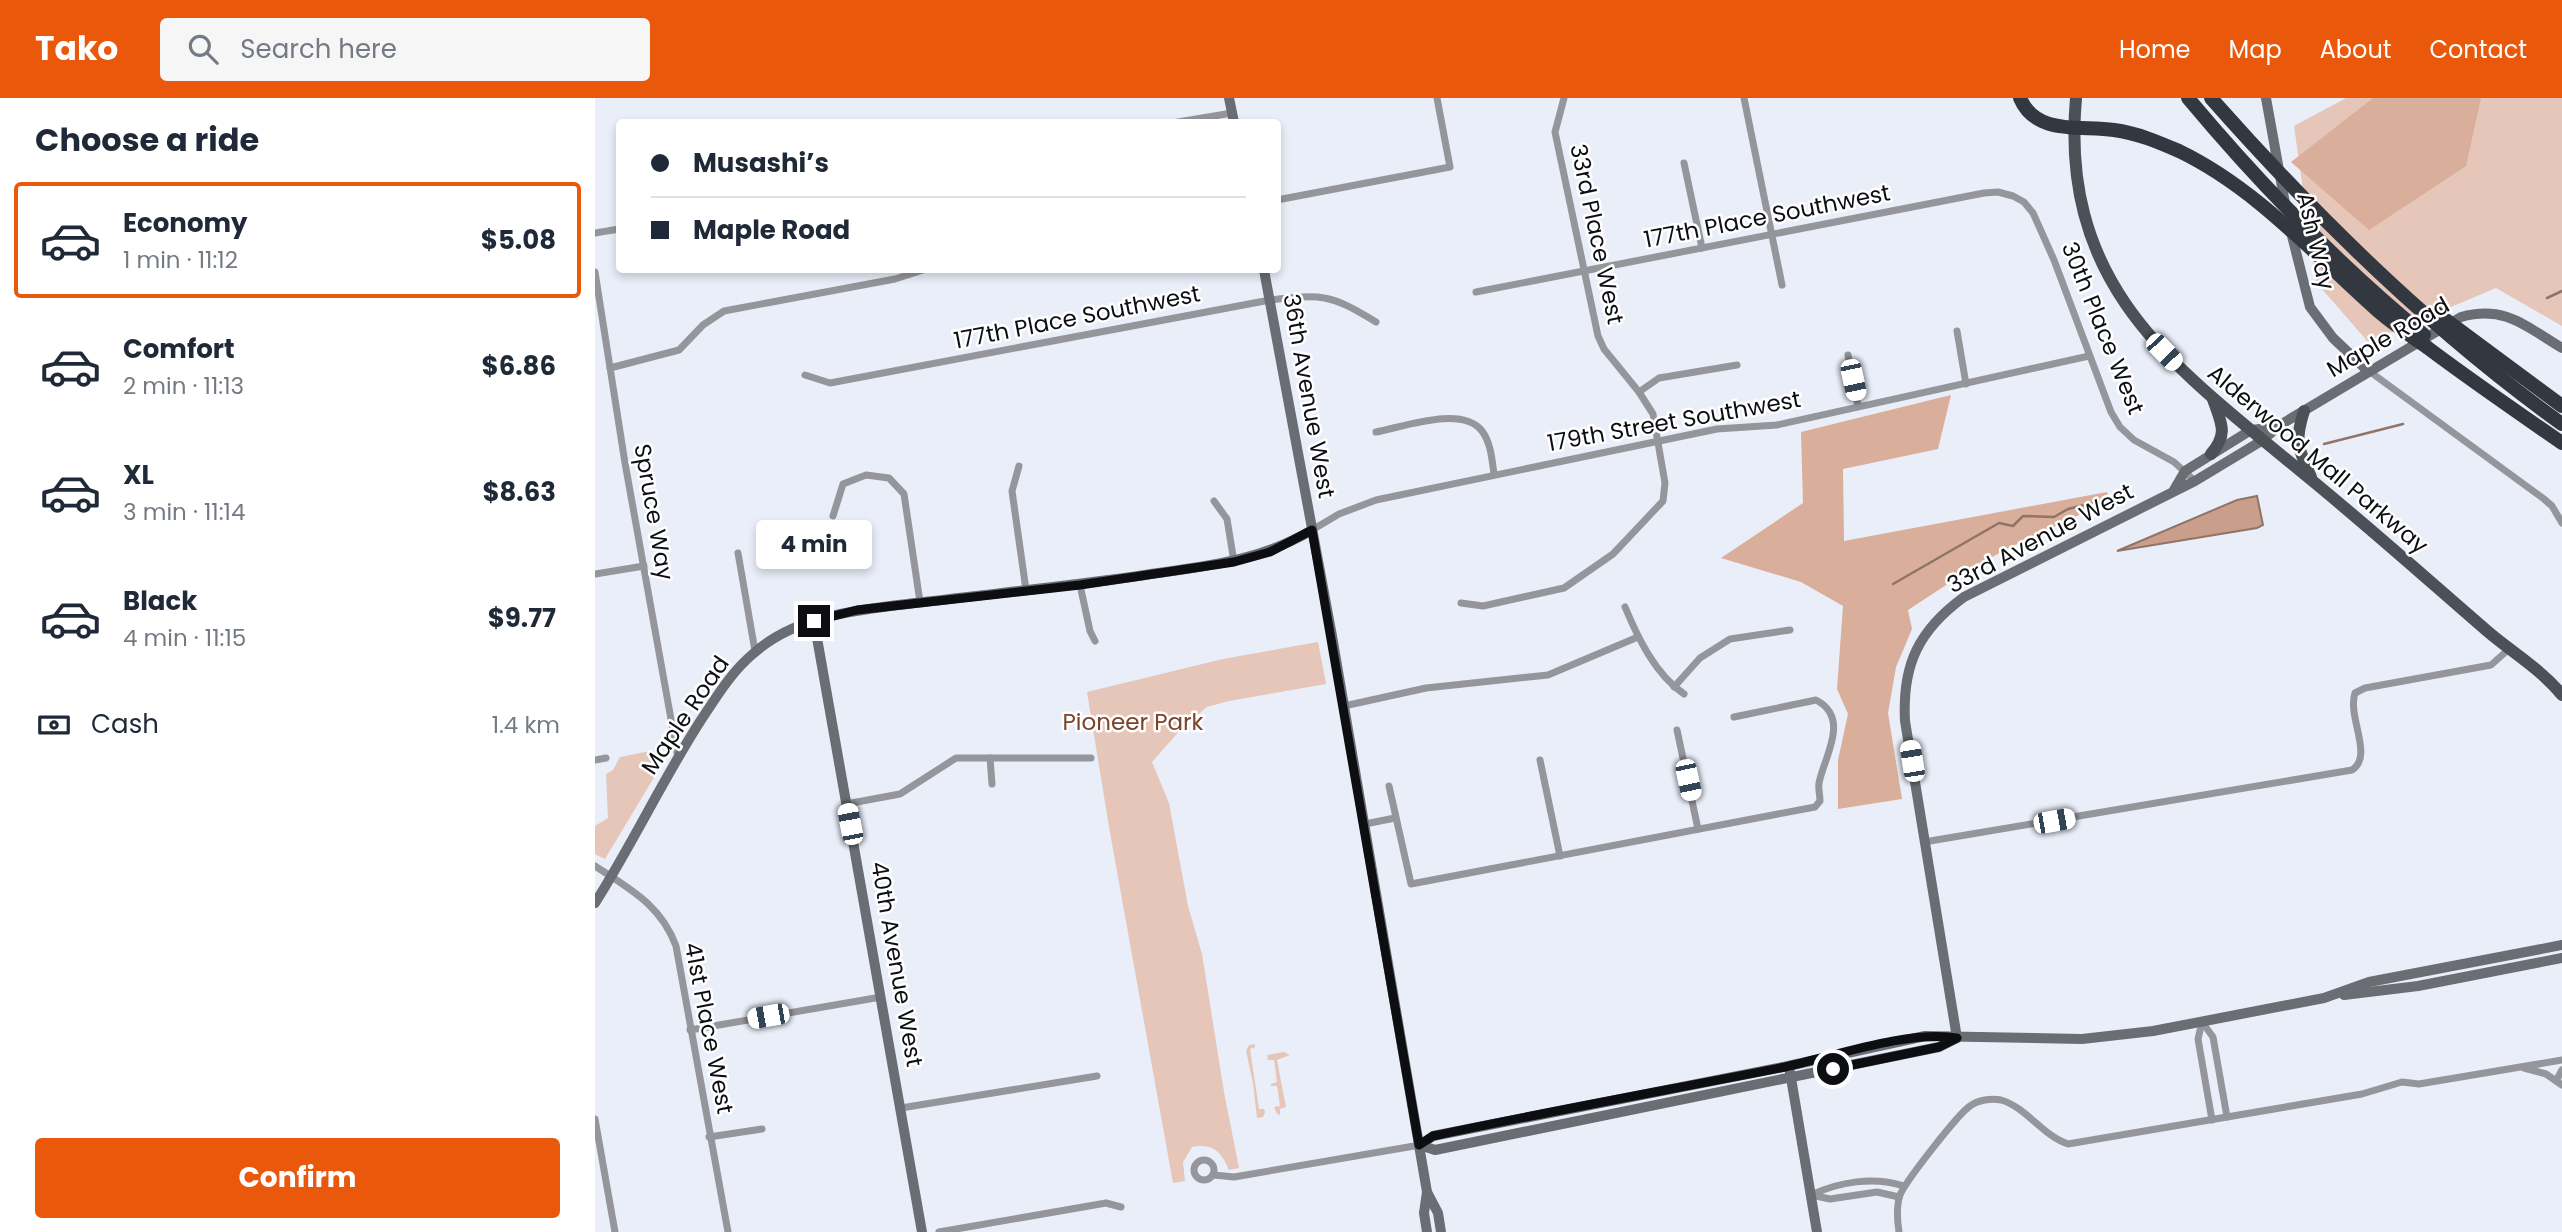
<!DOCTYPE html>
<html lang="en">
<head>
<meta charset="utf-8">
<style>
  body { margin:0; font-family:Poppins,sans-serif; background:#f6f6f7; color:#1f2937; height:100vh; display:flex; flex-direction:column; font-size:26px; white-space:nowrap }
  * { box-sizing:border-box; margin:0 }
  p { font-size:23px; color:#747a83 }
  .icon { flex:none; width:38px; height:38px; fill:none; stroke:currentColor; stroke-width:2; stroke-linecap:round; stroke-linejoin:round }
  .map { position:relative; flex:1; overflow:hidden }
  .details { display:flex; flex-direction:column; background:#fff; width:595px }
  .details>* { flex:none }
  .banner { position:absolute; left:21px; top:21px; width:665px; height:154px; border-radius:7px; box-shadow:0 4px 10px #0003; display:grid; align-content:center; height:154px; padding:0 35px; background:#fff }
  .end { position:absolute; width:32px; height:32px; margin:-16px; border:9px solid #0c0e11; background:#fff; box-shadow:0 0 0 4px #fff }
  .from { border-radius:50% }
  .bubble { position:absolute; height:49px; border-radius:7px; background:#fff; box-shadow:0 4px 10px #0003; font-size:23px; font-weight:700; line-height:49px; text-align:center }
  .car { position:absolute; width:21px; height:42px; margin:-21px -10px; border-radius:9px; box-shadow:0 0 5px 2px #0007; background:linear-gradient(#fff 24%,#345 0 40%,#fff 0 76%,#345 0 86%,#fff 0) }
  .banner b { display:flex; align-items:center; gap:24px; height:66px; font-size:26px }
  .banner b+b { border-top:2px solid #e0e1e3 }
  .banner i { width:18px; height:18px; background:#1f2937 }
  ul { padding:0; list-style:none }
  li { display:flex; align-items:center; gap:21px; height:116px; margin:0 14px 10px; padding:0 21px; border:4px solid transparent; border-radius:7px }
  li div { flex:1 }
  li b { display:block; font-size:26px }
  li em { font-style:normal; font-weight:700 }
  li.active { border-color:#ea580c }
  li>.icon { width:63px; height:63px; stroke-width:1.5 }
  h2 { padding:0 35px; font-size:32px; line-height:84px }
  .pay { display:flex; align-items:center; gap:18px; height:77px; padding:0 35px; font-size:26px }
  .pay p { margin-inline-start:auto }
  .primary-button { display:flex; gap:14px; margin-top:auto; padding:14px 35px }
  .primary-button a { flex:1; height:80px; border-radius:7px; background:#ea580c; color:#fff; font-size:28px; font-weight:700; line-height:80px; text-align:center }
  header { display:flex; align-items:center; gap:42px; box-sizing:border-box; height:98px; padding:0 35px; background:#ea580c; color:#fff }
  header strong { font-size:33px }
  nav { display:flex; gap:38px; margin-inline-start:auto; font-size:24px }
  .search { width:490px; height:63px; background:#f6f6f7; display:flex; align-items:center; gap:18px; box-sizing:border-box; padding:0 24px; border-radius:7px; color:#747a83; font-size:26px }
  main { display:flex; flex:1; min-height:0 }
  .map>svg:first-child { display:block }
  .green { fill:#e5c6b8 }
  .forest { fill:#d9ae9b }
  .water { fill:#c99f8c; stroke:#907467; stroke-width:2 }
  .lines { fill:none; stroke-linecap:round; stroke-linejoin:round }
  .stream { stroke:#907467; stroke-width:2.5 }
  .street { stroke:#94969b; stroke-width:7 }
  .secondary { stroke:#6a6d73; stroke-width:10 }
  .primary { stroke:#4c5057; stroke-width:12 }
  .highway { stroke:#333840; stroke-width:14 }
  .route { stroke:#0c0e11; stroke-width:9 }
  .labels { text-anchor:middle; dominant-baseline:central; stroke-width:5; stroke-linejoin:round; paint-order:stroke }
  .street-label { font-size:23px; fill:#0c0e11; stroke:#fff }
  .park-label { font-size:23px; fill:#7b4327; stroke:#fff }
</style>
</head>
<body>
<header>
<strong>Tako</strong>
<div class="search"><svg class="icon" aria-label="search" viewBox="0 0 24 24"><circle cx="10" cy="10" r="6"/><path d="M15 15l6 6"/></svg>Search here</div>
<nav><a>Home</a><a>Map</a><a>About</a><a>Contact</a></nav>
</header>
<main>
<section class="details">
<h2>Choose a ride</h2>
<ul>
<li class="active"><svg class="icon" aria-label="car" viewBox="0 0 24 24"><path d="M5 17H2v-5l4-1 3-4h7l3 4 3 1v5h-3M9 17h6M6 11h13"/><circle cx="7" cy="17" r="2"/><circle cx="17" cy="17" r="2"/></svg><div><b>Economy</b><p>1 min · 11:12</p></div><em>$5.08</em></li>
<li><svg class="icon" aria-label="car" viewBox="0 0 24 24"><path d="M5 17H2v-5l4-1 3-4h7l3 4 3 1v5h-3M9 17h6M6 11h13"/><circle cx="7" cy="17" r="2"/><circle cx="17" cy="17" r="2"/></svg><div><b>Comfort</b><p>2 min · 11:13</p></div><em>$6.86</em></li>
<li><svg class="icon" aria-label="car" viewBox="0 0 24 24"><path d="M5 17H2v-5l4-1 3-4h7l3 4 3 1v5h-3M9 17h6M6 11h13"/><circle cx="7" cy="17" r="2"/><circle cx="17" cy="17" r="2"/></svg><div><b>XL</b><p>3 min · 11:14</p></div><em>$8.63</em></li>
<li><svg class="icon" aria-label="car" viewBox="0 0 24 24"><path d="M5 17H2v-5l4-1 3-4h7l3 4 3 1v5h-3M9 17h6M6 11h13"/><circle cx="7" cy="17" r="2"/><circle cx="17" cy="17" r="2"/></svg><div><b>Black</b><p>4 min · 11:15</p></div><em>$9.77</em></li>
</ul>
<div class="pay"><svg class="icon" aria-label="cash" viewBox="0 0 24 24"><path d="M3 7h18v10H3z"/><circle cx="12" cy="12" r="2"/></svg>Cash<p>1.4 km</p></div>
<div class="primary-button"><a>Confirm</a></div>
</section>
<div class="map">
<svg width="1967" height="1134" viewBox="0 0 1967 1134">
  <rect width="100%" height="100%" fill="#e9eef9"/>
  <g class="green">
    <polygon points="1751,0 1967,0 1967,228 1901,190 1773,244 1721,184 1699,28"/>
    <path d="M723 544 731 586 634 603 612 609 587 630 557 664 574 705 593 808 607 856 629 994 644 1070 634 1072C626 1053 618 1045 597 1049L588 1064 590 1083 578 1085 514 729 492 594 628 561Z"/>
    <polygon points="66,651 67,666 10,761 0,756 0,728 13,720 11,676 18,672 25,659"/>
    <polygon points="660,946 660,949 655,951 664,1011 669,1011 670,1014 668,1019 662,1020 658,985 651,953 654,947"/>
    <polygon points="689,954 695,957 682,962 691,1009 685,1011 685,1017 682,1016 679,1009 685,1008 682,988 676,988 676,986 682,984 679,962 673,962 672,957"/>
  </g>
  <g class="forest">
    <polygon points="1778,0 1886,0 1871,68 1774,132 1696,64"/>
    <polygon points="1356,297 1343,351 1248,371 1249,443 1512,394 1514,403 1418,448 1380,468 1313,512 1317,531 1301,569 1293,615 1307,701 1243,711 1243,662 1253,616 1242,591 1248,508 1206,484 1126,460 1208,405 1206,334"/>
  </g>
  <polygon class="water" points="1662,398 1668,427 1662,430 1522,453 1642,402"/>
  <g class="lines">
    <g class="stream">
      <polyline points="1952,200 1967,193"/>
      <polyline points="1729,346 1808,326"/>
      <polyline points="1298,486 1404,425 1418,428 1428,418 1459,419 1473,411 1514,401"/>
    </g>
    <g class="street">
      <polyline points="1149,0 1187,187"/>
      <polyline points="583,24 637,15"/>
      <polyline points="1089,65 1107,150"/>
      <polyline points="682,102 855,69 842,0"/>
      <polyline points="0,135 24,131"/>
      <polyline points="0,174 30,365 83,660"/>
      <polyline points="881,194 1389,95 1403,94 1418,98 1429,104 1438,115 1459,162 1516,314 1525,329 1539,342 1579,364 1600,383"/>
      <polyline points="1362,233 1371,286"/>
      <polyline points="1253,257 1263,308"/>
      <polyline points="15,270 84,252 108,227 129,213 300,181 328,172"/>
      <polyline points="1774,273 1949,401 1957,408 1967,425"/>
      <path d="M210 277 235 285 675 202C728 196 735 196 781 224"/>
      <polyline points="1044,294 1064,280 1142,267"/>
      <path d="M781 334C808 329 867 307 887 333 896 345 897 362 899 376"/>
      <polyline points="424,368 417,393 431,492"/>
      <polyline points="619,403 632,421 639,464"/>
      <polyline points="238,418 248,386 271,377 294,380 309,396 325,504"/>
      <polyline points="717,432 744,416 781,402 1122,331 1182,327 1494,258"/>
      <polyline points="143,455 160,553"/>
      <polyline points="0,476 49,468"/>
      <polyline points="485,487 495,533 500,543"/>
      <polyline points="866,505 888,508 969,490 1018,456 1068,403 1070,385 1058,316 1044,294 1009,251 1003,238 960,34 969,0"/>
      <path d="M1030 509C1043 540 1060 576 1089 596"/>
      <polyline points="1079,589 1105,560 1135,541 1195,532"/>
      <polyline points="749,608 831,590 953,577 1043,539"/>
      <polyline points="1082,632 1103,731"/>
      <polyline points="395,660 397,686"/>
      <polyline points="0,662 11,660"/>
      <polyline points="945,662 965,758"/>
      <path d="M794 688 816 786 1220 709 1225 703C1225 697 1223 691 1224 685 1229 659 1256 620 1221 602L1139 619"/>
      <polyline points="251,706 305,696 361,660 496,660"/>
      <polyline points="770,726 800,720"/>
      <path d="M1329 744 1757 672C1779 658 1752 619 1760 595L1770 590 1896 567 1914 551"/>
      <path d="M0 768C35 791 66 807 81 848L133 1134"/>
      <polyline points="1607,924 1618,939 1632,1019"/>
      <polyline points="1607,924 1603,941 1617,1022"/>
      <polyline points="95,932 286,899"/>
      <polyline points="1929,970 1951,976 1967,987"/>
      <polyline points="1961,983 1967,972"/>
      <polyline points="306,1010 502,978"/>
      <polyline points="0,1021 20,1134"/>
      <polyline points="114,1039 167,1031"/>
      <circle cx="609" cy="1072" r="10"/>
      <polyline points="619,1077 639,1079 825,1047"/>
      <path d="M1216 1097C1244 1084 1278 1078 1309 1088"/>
      <polyline points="1216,1097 1235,1101 1282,1094 1304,1099"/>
      <polyline points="344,1134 511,1105 526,1109"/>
      <path d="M1304 1134C1302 1121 1301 1109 1305 1097 1310 1084 1363 1016 1375 1008 1383 1002 1396 1000 1406 1002 1431 1009 1448 1038 1473 1046L1767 996 1807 984 1824 986 1967 962"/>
    </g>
    <g class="secondary">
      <polyline points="634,0 639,24"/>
      <polyline points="1671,0 1691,111"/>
      <polyline points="1695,130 1715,209 1738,240 1773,273"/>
      <polyline points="669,172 737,538 832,1094 829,1115 832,1134"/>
      <polyline points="1579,392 1590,373 1656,332 1682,329"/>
      <polyline points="219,523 327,1134"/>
      <path d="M0 805C38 745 68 681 106 622 122 598 137 573 159 555 204 515 271 511 329 504 402 495 476 488 550 477 610 468 663 464 717 432"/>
      <polyline points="1749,897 1823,888 1967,860"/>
      <path d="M1362 940 1310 623C1307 566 1324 532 1369 499L1600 383 1668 342 1685 327 1866 219C1910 207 1930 228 1967 250"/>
      <polyline points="1195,974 1222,1134"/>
      <polyline points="825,1047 838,1038 1193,968 1330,938 1487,941 1558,933 1729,900 1774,884 1967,847"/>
      <polyline points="825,1047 840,1052 1344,949 1362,940"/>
      <polyline points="832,1094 843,1115 846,1134"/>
    </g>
    <g class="primary">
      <path d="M1481 0C1464 193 1583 271 1714 380 1774 429 1832 481 1891 532 1915 553 1946 571 1967 597"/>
      <path d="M1709 313C1699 344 1703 350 1716 379"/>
      <path d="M1616 356C1634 335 1626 325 1618 301"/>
    </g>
    <g class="highway">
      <path d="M1425 0C1441 38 1486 27 1519 32 1542 35 1563 44 1584 53 1661 90 1719 156 1782 212 1798 226 1816 238 1833 250 1877 283 1922 314 1967 345"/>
      <path d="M1593 0C1664 85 1744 167 1829 237"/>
      <path d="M1616 0C1722 120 1837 233 1967 326"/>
      <polyline points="1840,214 1967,308"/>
    </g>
  </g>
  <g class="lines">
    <path class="route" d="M219 523 262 512 485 487 639 464 675 454 717 432 824 1047 838 1038C955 1013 1073 992 1190 969 1240 958 1313 932 1362 940L1344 949 1238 971"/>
  </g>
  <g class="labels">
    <g class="street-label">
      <text transform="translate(1172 118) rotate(-11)">177th Place Southwest</text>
      <text transform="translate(1002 136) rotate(78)">33rd Place West</text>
      <text transform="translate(1721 143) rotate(77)">Ash Way</text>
      <text transform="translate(482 219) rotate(-11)">177th Place Southwest</text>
      <text transform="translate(1508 230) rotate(68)">30th Place West</text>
      <text transform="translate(1793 239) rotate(-30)">Maple Road</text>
      <text transform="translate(714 298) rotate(80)">36th Avenue West</text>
      <text transform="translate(1079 323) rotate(-10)">179th Street Southwest</text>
      <text transform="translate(1723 361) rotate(40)">Alderwood Mall Parkway</text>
      <text transform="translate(59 414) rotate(80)">Spruce Way</text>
      <text transform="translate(1445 440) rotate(-28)">33rd Avenue West</text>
      <text transform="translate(90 617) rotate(-56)">Maple Road</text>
      <text transform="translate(302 866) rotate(80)">40th Avenue West</text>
      <text transform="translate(114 930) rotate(79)">41st Place West</text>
    </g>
    <g class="park-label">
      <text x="538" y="624">Pioneer Park</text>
    </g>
  </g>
</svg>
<i class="end from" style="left:1238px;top:971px"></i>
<i class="end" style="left:219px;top:523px"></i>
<div class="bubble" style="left:161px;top:422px;width:116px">4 min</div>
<i class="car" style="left:1569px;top:254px;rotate:136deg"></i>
<i class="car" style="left:1258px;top:282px;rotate:168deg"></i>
<i class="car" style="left:1317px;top:663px;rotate:351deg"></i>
<i class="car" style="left:1093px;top:682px;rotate:168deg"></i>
<i class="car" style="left:1459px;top:723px;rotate:80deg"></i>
<i class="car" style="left:255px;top:726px;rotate:349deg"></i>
<i class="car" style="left:173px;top:918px;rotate:260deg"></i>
<div class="banner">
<b><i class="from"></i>Musashi’s</b>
<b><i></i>Maple Road</b>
</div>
</div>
</main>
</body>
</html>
